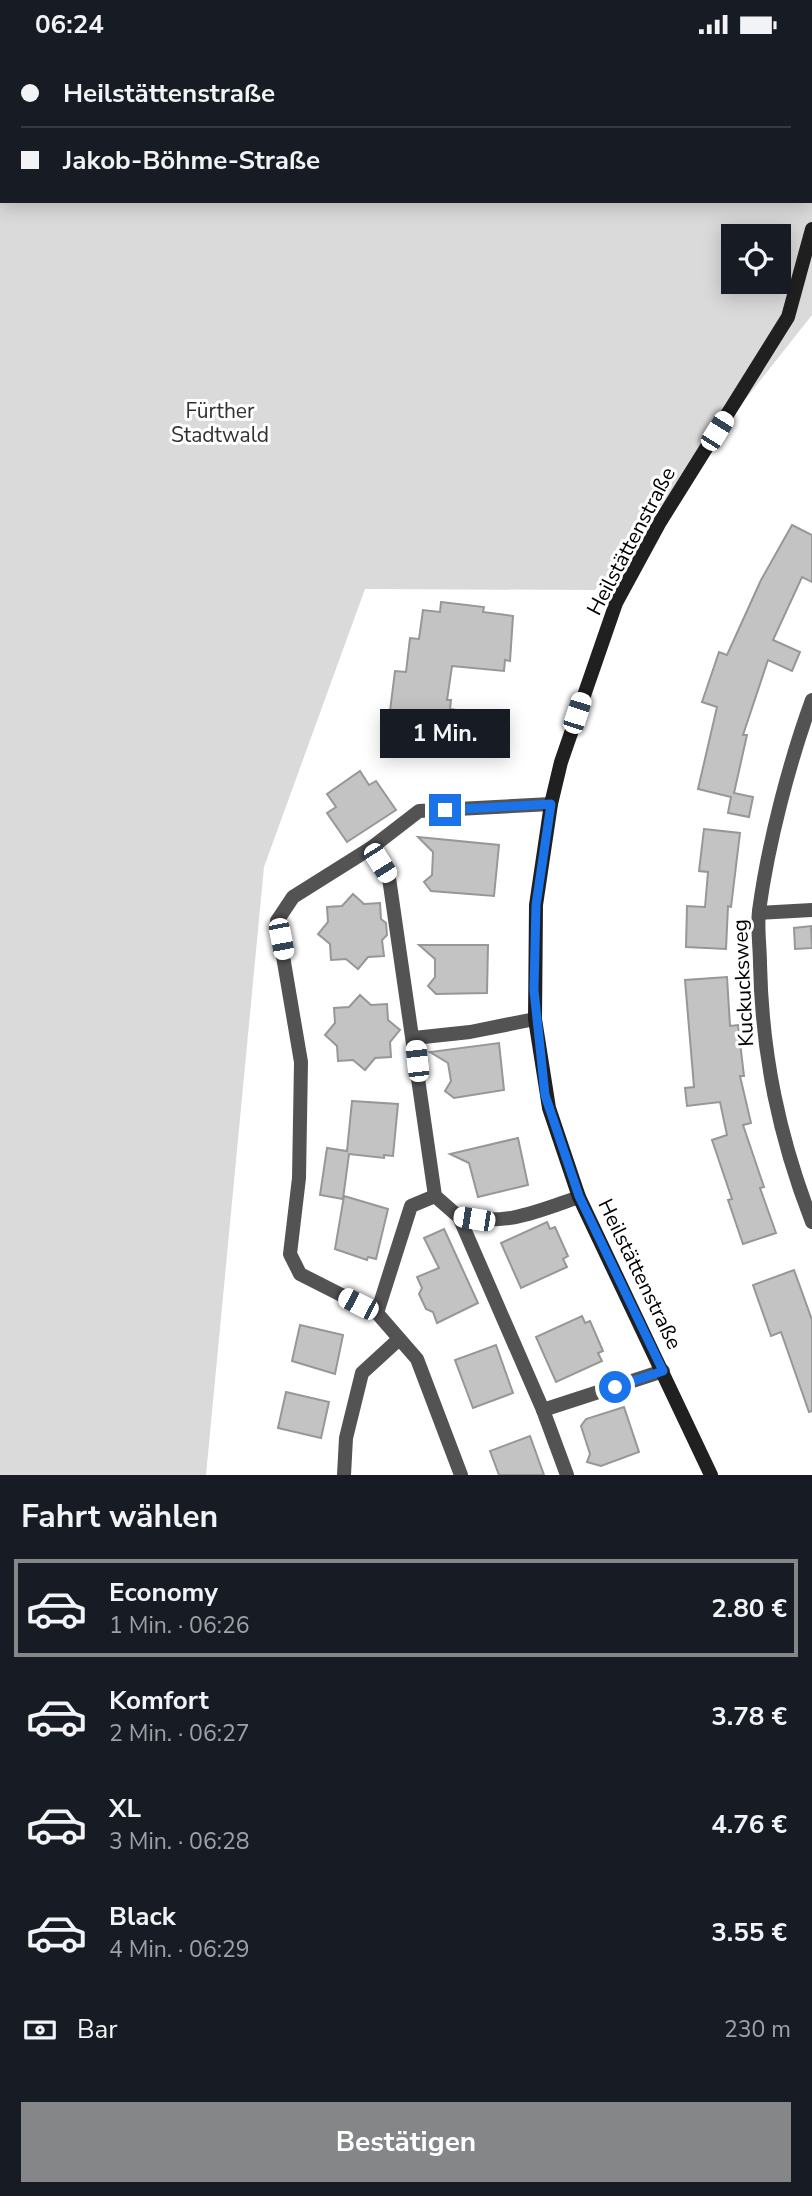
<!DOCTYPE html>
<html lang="de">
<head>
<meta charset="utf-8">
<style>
  body { margin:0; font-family:"Nunito Sans",sans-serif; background:#20242c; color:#f1f3f6; height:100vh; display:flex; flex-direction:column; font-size:26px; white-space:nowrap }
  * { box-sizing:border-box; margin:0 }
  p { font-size:23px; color:#9ea1a6 }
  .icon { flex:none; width:38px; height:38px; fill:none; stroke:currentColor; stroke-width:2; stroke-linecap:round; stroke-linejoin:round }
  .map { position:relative; height:1426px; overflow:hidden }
  .panel { display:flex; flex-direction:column; background:#171b24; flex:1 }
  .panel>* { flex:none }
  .hud { position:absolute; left:0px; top:0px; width:812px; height:154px; box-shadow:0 4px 18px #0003; display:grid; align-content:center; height:154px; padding:0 21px; background:#171b24 }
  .fabs { position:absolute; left:721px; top:175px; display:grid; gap:14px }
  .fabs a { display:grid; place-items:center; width:70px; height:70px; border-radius:0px; background:#171b24; box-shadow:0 4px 18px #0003; font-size:35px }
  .end { position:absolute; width:32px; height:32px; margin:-16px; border:9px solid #1a73e8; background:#fff; box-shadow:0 0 0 4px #fff }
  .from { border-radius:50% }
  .bubble { position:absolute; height:49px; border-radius:0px; background:#171b24; box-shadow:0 4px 18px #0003; font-size:23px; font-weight:700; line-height:49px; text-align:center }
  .car { position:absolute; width:21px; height:42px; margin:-21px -10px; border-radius:9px; box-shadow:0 0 5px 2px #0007; background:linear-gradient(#fff 24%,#345 0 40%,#fff 0 76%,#345 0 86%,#fff 0) }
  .hud b { display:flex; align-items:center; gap:24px; height:66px; font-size:26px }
  .hud b+b { border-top:2px solid #363941 }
  .hud i { width:18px; height:18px; background:#f1f3f6 }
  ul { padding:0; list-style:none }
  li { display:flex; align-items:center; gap:21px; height:98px; margin:0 14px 10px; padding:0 7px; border:4px solid transparent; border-radius:0px }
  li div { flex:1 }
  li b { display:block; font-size:26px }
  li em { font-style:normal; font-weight:700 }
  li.selected { border-color:#858687 }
  li>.icon { width:63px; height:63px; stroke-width:1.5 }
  h2 { padding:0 21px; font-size:32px; line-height:84px }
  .pay { display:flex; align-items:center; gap:18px; height:77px; padding:0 21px; font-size:26px }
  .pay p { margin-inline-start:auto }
  .action { display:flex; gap:14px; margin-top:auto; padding:14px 21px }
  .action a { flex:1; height:80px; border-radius:0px; background:#858687; color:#fff; font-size:28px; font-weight:700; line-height:80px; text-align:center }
  .status { display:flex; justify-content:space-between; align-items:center; height:49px; padding:0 35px; background:#171b24; direction:ltr }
  .status svg { height:19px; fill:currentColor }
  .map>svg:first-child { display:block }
  .green { fill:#dadada; fill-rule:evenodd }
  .building { fill:#c3c3c3; stroke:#979797; stroke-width:2 }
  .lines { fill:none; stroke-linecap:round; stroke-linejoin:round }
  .street { stroke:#535353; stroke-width:14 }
  .secondary { stroke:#202020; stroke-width:14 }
  .route { stroke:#1a73e8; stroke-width:9 }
  .labels { text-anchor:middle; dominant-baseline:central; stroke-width:6; stroke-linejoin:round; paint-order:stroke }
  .park-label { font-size:21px; fill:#313131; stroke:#fff }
  .street-label { font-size:21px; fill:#000; stroke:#fff }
</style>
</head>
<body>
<div class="status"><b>06:24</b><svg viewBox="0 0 49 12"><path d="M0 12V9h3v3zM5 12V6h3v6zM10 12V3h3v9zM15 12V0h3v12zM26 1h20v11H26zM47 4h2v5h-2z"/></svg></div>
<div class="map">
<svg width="812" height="1426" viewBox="0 0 812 1426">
  <rect width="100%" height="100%" fill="#fff"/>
  <path class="green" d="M0 0H812V266L595 541 365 540 264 818 206 1426H0ZM2 2H810V152H2ZM733 187H779V233H733Z"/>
  <g class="building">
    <polygon points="792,476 812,486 812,533 802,528 773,591 800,603 792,622 768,611 743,686 747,686 734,744 753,748 749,768 728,764 731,748 698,740 717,658 702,653 719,603 727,606 761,531"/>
    <polygon points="441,553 484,558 483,563 513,567 510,612 505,611 504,622 452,617 447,651 451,651 450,660 465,662 462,690 406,682 407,672 389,670 395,622 406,623 410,589 419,590 423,561 440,563"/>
    <polygon points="360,722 369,736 376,732 396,761 347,793 327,764 336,758 327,745"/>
    <polygon points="704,780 740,784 731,858 728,857 726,900 686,898 687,857 705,858 708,823 699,822"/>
    <polygon points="418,788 499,796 494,847 431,842 424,833 432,826 433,803"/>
    <polygon points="353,845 364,855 380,854 381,870 386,874 387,886 382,891 384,907 368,908 358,920 346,910 331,911 330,895 318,885 328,873 327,858 342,857"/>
    <polygon points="811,877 812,899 795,900 794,879"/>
    <polygon points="419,896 488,896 487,944 436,945 428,937 435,928 435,910"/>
    <polygon points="727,928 730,977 738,976 744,1027 740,1027 751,1074 743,1076 764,1138 760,1139 776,1184 743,1195 728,1151 732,1150 712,1091 727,1086 720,1053 687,1057 685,1039 694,1038 685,931"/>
    <polygon points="360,946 371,956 387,955 388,971 400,981 390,993 391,1008 375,1009 365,1021 353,1011 338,1012 337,997 325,986 335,974 334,959 349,958"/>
    <polygon points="499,994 504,1041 454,1049 445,1042 451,1032 448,1014 430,1003"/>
    <polygon points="352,1052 398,1055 393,1107 384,1106 384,1109 349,1105 343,1150 320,1146 327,1099 347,1102"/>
    <polygon points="518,1089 528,1136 478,1148 469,1114 450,1105"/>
    <polygon points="344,1147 388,1160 376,1210 368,1208 367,1211 335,1200"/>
    <polygon points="547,1173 550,1180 555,1178 568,1207 563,1210 567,1218 521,1239 501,1194"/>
    <polygon points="444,1180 478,1254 437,1274 433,1263 426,1260 419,1245 422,1239 417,1228 439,1219 424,1189"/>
    <polygon points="794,1221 812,1271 812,1362 809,1363 781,1283 771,1287 753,1236"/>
    <polygon points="582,1267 585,1274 590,1272 603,1302 598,1304 602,1312 556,1333 536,1288"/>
    <polygon points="300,1276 343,1286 335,1325 292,1312"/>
    <polygon points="496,1296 513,1344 473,1359 455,1311"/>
    <polygon points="286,1343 329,1353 321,1389 278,1379"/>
    <polygon points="624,1358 639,1403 601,1417 587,1413 590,1405 581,1377 586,1370"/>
    <polygon points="530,1387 544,1426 499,1426 490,1402"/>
  </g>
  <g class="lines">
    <g class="street">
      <path d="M812 651C789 714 768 795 759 862 757 879 760 898 760 915 762 1006 779 1088 812 1173"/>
      <polyline points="371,799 389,829 435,1147 459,1168 543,1361 567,1426"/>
      <polyline points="759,864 812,861"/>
      <polyline points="414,989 470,983 535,970"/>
      <path d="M459 1168C509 1176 533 1164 579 1148"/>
      <polyline points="377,1264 411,1157 435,1147"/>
      <polyline points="543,1361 663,1322"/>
      <polyline points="344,1426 346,1389 362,1324 398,1291"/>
      <polyline points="461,1426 417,1310 377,1264 300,1225 290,1205 299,1129 301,1013 277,872 293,848 371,799 419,762 551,755"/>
    </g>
    <polyline class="secondary" points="711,1426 579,1148 549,1059 535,970 536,856 551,755 561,713 616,554 660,473 788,268 812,180"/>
  </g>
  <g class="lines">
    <polyline class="route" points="445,761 551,755 536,856 534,941 545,1046 579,1147 663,1322 615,1338"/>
  </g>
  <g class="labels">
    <g class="park-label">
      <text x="220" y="362">Fürther<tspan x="220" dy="24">Stadtwald</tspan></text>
    </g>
    <g class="street-label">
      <text transform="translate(631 492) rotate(-62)">Heilstättenstraße</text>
      <text transform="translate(743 934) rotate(-93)">Kuckucksweg</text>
      <text transform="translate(640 1225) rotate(64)">Heilstättenstraße</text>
    </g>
  </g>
</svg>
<div class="fabs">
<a><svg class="icon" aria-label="locate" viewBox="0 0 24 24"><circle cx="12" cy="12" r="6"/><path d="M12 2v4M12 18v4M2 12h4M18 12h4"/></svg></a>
</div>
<i class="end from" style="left:615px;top:1338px"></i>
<i class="end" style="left:445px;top:761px"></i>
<div class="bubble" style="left:380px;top:660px;width:130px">1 Min.</div>
<i class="car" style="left:717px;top:382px;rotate:32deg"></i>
<i class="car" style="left:577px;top:664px;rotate:18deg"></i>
<i class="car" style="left:380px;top:814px;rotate:148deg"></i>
<i class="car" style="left:281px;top:890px;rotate:169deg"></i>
<i class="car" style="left:417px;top:1012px;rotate:354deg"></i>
<i class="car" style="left:474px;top:1170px;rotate:279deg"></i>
<i class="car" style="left:358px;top:1255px;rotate:297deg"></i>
<div class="hud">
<b><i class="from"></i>Heilstättenstraße</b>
<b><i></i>Jakob-Böhme-Straße</b>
</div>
</div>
<section class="panel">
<h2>Fahrt wählen</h2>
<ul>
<li class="selected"><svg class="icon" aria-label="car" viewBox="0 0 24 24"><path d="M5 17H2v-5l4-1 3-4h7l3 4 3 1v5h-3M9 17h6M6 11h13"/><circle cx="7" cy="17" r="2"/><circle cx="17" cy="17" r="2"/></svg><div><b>Economy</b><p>1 Min. · 06:26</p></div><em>2.80 €</em></li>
<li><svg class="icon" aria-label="car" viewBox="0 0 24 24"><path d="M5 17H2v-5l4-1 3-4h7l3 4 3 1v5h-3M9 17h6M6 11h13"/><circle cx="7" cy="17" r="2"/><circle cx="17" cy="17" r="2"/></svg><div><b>Komfort</b><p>2 Min. · 06:27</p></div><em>3.78 €</em></li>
<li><svg class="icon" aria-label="car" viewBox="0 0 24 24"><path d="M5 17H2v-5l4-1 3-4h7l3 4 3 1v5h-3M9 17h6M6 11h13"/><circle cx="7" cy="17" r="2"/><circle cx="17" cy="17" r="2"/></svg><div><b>XL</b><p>3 Min. · 06:28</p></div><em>4.76 €</em></li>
<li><svg class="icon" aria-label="car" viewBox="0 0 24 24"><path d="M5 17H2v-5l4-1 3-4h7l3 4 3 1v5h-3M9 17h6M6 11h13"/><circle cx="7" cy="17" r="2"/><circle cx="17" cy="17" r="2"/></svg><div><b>Black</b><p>4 Min. · 06:29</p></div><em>3.55 €</em></li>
</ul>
<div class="pay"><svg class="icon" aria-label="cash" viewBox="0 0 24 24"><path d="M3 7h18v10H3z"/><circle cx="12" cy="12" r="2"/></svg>Bar<p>230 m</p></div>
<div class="action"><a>Bestätigen</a></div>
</section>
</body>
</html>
